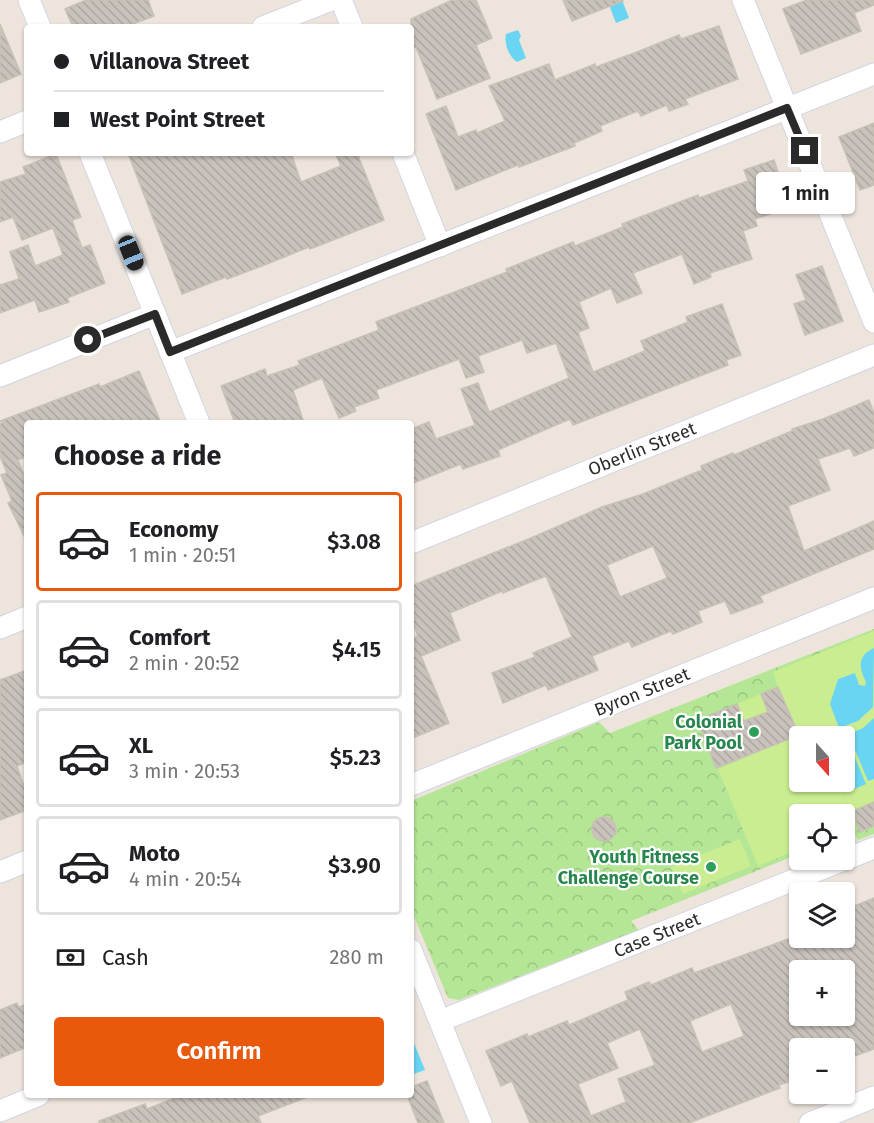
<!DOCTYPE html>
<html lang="en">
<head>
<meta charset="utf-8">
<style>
  body { margin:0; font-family:"Fira Sans",sans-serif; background:#f6f6f6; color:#202124; height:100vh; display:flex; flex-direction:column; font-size:22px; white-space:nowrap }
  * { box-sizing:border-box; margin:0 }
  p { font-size:20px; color:#757577 }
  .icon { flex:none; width:33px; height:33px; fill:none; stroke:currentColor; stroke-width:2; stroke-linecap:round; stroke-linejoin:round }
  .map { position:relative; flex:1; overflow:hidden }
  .sheet { position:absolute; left:24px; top:420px; width:390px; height:678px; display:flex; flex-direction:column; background:#fff; border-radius:6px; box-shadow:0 2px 4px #0004 }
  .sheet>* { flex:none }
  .banner { position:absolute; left:24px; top:24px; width:390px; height:132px; border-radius:6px; box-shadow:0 2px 4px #0004; display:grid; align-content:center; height:132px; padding:0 30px; background:#fff }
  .needle { width:39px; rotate:159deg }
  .fabs { position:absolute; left:789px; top:726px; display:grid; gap:12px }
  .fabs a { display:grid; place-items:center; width:66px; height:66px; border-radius:6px; background:#fff; box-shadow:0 2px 4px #0004; font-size:30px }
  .end { position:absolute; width:27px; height:27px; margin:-14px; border:8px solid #2a2a2a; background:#fff; box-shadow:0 0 0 3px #fff }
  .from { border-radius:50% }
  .bubble { position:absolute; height:42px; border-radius:6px; background:#fff; box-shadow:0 2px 4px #0004; font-size:20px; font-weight:600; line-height:42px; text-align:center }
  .car { position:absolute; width:18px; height:36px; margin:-18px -9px; border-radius:8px; box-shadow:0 0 4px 2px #0007; background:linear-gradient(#222 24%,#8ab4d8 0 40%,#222 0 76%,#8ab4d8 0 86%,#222 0) }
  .banner b { display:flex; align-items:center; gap:21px; height:57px; font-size:22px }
  .banner b+b { border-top:2px solid #e0e0e0 }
  .banner i { width:15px; height:15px; background:#202124 }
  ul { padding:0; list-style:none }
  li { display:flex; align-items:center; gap:18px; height:99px; margin:0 12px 9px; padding:0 18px; border:3px solid #e0e0e0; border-radius:6px }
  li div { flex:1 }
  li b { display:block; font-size:22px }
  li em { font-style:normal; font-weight:600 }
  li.on { border-color:#ea580c }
  li>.icon { width:54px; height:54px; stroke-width:1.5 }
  h2 { padding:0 30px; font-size:27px; line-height:72px }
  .pay { display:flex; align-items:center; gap:15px; height:66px; padding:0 30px; font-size:22px }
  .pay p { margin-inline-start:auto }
  .cta { display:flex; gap:12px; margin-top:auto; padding:12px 30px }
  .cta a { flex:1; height:69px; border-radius:6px; background:#ea580c; color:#fff; font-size:24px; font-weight:600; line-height:69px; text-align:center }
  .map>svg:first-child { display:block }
  .park { fill:url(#park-crowns); fill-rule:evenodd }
  .pitch { fill:#cbed91; fill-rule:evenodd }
  .water { fill:#6ad5f3 }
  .building { fill:url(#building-back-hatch); stroke:#c8c1b5; stroke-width:1.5; fill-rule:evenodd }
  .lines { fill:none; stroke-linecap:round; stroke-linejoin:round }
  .minor-casing { stroke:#d1d5e4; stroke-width:23 }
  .minor { stroke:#fff; stroke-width:21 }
  .route { stroke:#2a2a2a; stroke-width:8 }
  .leisure-dot { fill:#2e9e5b; stroke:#fff; stroke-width:2 }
  .labels { text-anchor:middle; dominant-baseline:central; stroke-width:4.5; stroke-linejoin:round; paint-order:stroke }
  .street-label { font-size:18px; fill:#2a2a2a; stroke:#fff }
  .leisure-label { font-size:18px; font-weight:bold; fill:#27864d; stroke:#fff; text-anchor:end }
</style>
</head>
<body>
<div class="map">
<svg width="874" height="1123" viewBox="0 0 874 1123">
  <defs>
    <pattern id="park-crowns" width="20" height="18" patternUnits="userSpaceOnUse" patternTransform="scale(1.5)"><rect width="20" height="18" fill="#b5e696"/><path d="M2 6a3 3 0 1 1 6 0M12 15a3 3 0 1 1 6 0" fill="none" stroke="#9cc581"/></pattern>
    <pattern id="building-back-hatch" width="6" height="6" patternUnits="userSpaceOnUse" patternTransform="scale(1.5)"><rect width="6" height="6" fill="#c8c2bb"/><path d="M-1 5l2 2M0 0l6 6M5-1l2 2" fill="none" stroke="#aca7a1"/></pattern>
  </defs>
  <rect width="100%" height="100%" fill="#ede5dc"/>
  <path class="park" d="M874 629V834L858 840 854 832 845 836 844 814H800L799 854 631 921 639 930 459 1000 448 998 411 909V801L599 722 610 733ZM800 736H844V782H800Z"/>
  <g class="pitch">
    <path d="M874 631V826L860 832 840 784 856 826 845 831 844 814H800L799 849 758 866 718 769 818 727 727 763 719 744 708 748 697 720 778 687 773 672ZM800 736H844V782H800Z"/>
    <polygon points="740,839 751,866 683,894 671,867"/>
  </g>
  <g class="water">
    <polygon points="607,0 622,0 629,18 616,23"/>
    <path d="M518 30 521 36 519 40 526 58 517 62C509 56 504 45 506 34Z"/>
    <path d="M874 648 873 707 858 721 839 728 830 704 838 679 855 673 859 685 865 686 866 682C859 667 857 656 874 648Z"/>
    <polygon points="874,718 874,779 868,781 851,740 848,741 866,784 850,791 845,777 844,736 863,728"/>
    <polygon points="411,1036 425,1070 411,1075"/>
  </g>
  <g class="building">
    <polygon points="86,0 148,0 154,16 125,27 73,27 65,9"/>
    <polygon points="452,0 476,0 492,38 476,45 490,78 437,99 416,47 411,49 411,19"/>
    <polygon points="563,0 623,0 623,1 572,21"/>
    <polygon points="807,0 874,0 874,5 854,13 861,31 801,54 783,9"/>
    <polygon points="0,24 21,74 0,83"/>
    <polygon points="719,26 738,79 685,99 688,104 669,111 667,105 641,116 638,111 600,126 602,131 574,143 575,146 519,167 518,165 456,190 426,114 446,106 458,137 476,130 477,133 505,121 489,86 549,64 555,80 595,64 596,67 637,52 679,35 681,39"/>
    <polygon points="874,123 874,185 860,190 839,137"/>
    <polygon points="128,153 291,153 301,182 341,166 335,153 357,153 384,220 310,249 309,247 262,266 227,279 226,277 182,294"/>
    <polygon points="56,154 81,217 72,220 82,248 90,245 105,283 67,298 69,302 39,312 35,300 0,313 0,285 19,279 10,252 28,245 35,266 63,255 53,228 22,240 13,217 0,222 0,182 26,174 23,167"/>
    <polygon points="774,160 790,207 755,219 757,226 743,231 752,259 710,273 711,277 694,284 682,254 633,273 642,293 617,303 611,288 579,302 589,328 578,332 593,372 645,351 641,341 688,322 686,317 722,304 741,355 726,360 728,365 573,425 570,419 498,450 500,456 463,469 461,464 411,484 411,429 429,422 436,439 475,425 461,389 478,383 489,412 569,378 556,343 527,353 522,340 478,356 484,372 466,378 459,359 376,390 379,398 354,407 356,411 339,418 322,378 293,390 304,423 235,423 221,386 265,369 267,376 300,365 298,361 379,330 376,322 507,272 506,269 573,242 575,246 623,227 622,224 698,195 699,198 748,181 744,170"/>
    <polygon points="822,266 843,321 805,335 794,304 806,300 796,275"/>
    <polygon points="139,371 161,423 27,423 27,456 18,460 27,482 27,542 8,503 12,501 1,475 7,473 0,456 0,424 3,423 0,421 99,384 100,387"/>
    <path d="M869 400 874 413V448L854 456 850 448 818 459 830 490 788 506 804 551 874 521V549L760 596 763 602 731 614 725 601 698 611 702 622 673 634 671 631 632 647 629 641 592 656 598 670 548 690 546 685 503 703 492 673 535 657 533 653 572 637 546 576 503 593 502 591 450 613 460 640 421 656 449 723 415 737 411 728V633L413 638 418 636 411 618V586L531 538 602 507 643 494 702 470 701 466 733 453 734 455 792 431V429L823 419ZM653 546 667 578 620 597 607 565Z"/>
    <polygon points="27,670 27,762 17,766 27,795 27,810 0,820 0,680"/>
    <polygon points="778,687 799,735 716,768 697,720 737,704 744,721 768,712 761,694"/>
    <polygon points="874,802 874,826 860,832 853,811"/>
    <circle cx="604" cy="829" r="12"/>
    <path d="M874 898V1049L844 1060V1048H800V1078L779 1085 780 1088 689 1123H530L512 1081 501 1086 486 1051 527 1034 528 1037 567 1021 569 1025 628 1000 625 992 649 982 651 985 692 968 694 973 791 938H844V910ZM844 964V1016H800V970H825ZM731 1004 744 1036 702 1052 690 1021ZM640 1029 655 1065 618 1079 626 1102 591 1116 578 1084 618 1068 607 1043Z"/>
    <polygon points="17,1003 19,1007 27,1004 27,1047 0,1058 0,1010"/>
    <polygon points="427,1081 444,1123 418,1123 407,1095 411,1095 411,1087"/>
    <polygon points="173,1095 310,1095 310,1096 258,1116 261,1123 99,1123 99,1121 145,1104 147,1109 175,1098"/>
  </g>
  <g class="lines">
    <g class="minor-casing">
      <g id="minor">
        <polyline points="29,0 40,27"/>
        <polyline points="341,0 352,27"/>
        <polyline points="743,0 874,322"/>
        <polyline points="263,27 331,0"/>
        <polyline points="0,132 27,121"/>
        <polyline points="90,153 199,423"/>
        <polyline points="403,153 440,246"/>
        <polyline points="170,352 874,74"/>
        <polyline points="0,376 155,314"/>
        <polyline points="411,543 874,355"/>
        <polyline points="0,628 27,617"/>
        <polyline points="411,785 874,598"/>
        <polyline points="0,872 27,861"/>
        <polyline points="411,950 481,1123"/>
        <polyline points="440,1021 874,848"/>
        <polyline points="0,1111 39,1095"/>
        <polyline points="810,1123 874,1097"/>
      </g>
    </g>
    <use href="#minor" class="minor"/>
  </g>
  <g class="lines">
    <polyline class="route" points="88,340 155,314 170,352 787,108 805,151"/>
  </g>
  <g class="leisure-dot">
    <circle cx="754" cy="732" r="6"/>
    <circle cx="711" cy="867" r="6"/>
  </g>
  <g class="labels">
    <g class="street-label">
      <text transform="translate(642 449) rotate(-22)">Oberlin Street</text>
      <text transform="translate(642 692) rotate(-22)">Byron Street</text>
      <text transform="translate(657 935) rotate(-22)">Case Street</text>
    </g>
    <g class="leisure-label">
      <text x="742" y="722">Colonial<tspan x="742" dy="21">Park Pool</tspan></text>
      <text x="699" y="857">Youth Fitness<tspan x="699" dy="21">Challenge Course</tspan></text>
    </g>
  </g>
</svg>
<div class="fabs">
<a><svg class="needle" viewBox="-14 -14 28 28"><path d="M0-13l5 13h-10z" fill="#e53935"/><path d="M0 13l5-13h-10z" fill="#757577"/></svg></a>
<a><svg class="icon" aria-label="locate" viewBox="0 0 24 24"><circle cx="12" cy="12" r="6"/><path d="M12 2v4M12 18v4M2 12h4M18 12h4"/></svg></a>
<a><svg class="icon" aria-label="layers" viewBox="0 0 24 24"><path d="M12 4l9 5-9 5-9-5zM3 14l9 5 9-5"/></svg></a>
<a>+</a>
<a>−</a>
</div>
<i class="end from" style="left:88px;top:340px"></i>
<i class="end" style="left:805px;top:151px"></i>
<div class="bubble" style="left:756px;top:172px;width:99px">1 min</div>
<i class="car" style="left:131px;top:253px;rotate:158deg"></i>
<div class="banner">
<b><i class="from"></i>Villanova Street</b>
<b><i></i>West Point Street</b>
</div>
<section class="sheet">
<h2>Choose a ride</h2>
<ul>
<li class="on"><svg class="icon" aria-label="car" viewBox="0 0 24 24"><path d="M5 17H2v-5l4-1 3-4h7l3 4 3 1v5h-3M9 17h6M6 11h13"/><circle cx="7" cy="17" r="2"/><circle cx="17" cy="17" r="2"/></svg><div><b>Economy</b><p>1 min · 20:51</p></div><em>$3.08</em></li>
<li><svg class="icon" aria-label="car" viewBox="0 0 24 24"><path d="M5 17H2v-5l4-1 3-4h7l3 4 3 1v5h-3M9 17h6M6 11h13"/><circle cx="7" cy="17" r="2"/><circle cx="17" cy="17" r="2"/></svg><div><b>Comfort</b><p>2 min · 20:52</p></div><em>$4.15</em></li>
<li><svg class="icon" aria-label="car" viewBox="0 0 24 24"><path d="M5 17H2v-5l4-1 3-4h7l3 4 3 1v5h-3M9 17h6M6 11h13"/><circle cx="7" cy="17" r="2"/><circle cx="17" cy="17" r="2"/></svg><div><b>XL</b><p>3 min · 20:53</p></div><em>$5.23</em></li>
<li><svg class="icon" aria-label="car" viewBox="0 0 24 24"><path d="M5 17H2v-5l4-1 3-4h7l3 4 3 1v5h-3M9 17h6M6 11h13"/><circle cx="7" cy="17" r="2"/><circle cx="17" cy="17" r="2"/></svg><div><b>Moto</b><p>4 min · 20:54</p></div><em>$3.90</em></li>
</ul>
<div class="pay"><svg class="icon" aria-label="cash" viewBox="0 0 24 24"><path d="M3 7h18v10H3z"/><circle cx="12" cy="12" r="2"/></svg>Cash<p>280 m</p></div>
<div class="cta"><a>Confirm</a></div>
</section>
</div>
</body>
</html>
